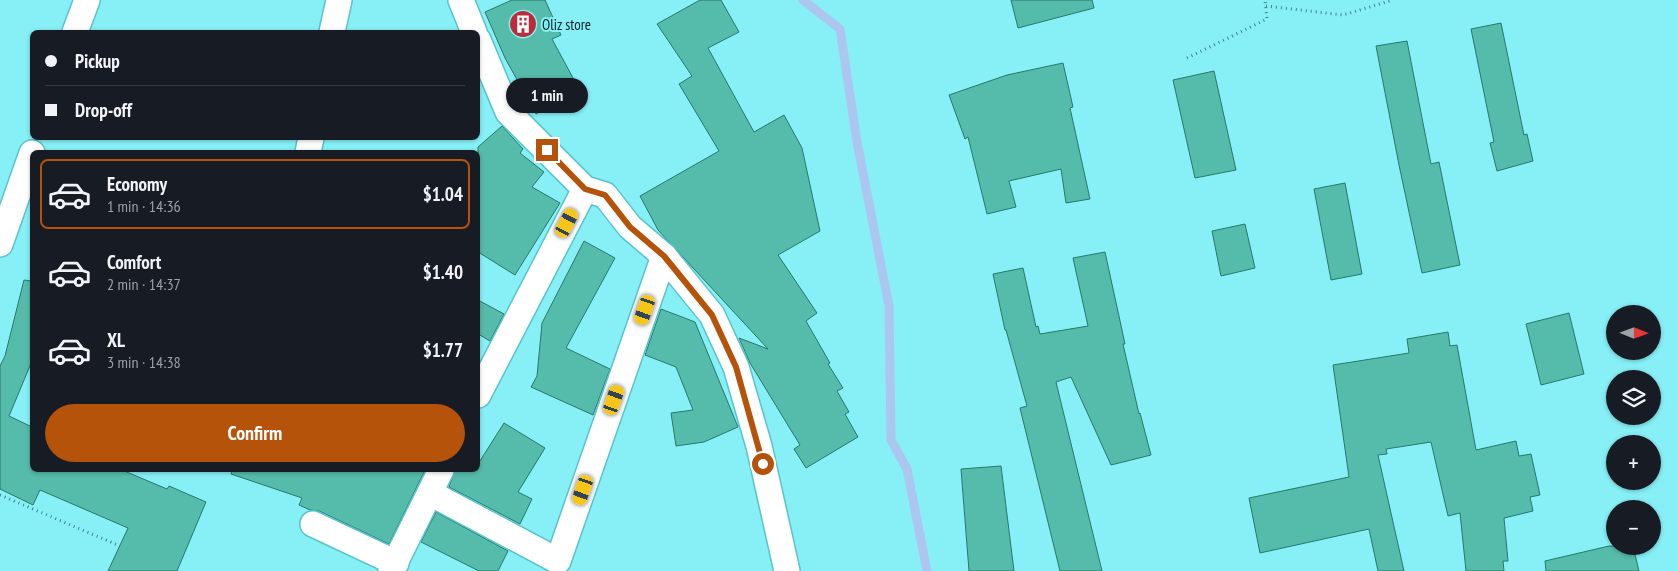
<!DOCTYPE html>
<html lang="en">
<head>
<meta charset="utf-8">
<style>
  body { margin:0; font-family:"PT Sans Narrow",sans-serif; background:#20242c; color:#f1f3f6; height:100vh; display:flex; flex-direction:column; font-size:19px; white-space:nowrap }
  * { box-sizing:border-box; margin:0 }
  p { font-size:16px; color:#9ea1a6 }
  .icon { flex:none; width:28px; height:28px; fill:none; stroke:currentColor; stroke-width:2; stroke-linecap:round; stroke-linejoin:round }
  .map { position:relative; flex:1; overflow:hidden }
  .details { position:absolute; left:30px; top:150px; width:450px; height:322px; display:flex; flex-direction:column; background:#171b24; border-radius:8px; box-shadow:0 1px 4px #0004 }
  .details>* { flex:none }
  .top-card { position:absolute; left:30px; top:30px; width:450px; height:110px; border-radius:8px; box-shadow:0 1px 4px #0004; display:grid; align-content:center; height:110px; padding:0 15px; background:#171b24 }
  .needle { width:32px; rotate:91deg }
  .tools { position:absolute; left:1606px; top:305px; display:grid; gap:10px }
  .tools a { display:grid; place-items:center; width:55px; height:55px; border-radius:50%; background:#171b24; box-shadow:0 1px 4px #0004; font-size:25px }
  .end { position:absolute; width:22px; height:22px; margin:-11px; border:6px solid #b45309; background:#fff; box-shadow:0 0 0 2px #fff }
  .from { border-radius:50% }
  .bubble { position:absolute; height:35px; border-radius:18px; background:#171b24; box-shadow:0 1px 4px #0004; font-size:16px; font-weight:700; line-height:35px; text-align:center }
  .car { position:absolute; width:15px; height:30px; margin:-15px -8px; border-radius:6px; box-shadow:0 0 4px 1px #0007; background:linear-gradient(#f5c518 24%,#345 0 40%,#f5c518 0 76%,#345 0 86%,#f5c518 0) }
  .top-card b { display:flex; align-items:center; gap:18px; height:48px; font-size:19px }
  .top-card b+b { border-top:1px solid #363941 }
  .top-card i { width:12px; height:12px; background:#f1f3f6 }
  ul { padding:9px 0 0; list-style:none }
  li { display:flex; align-items:center; gap:15px; height:70px; margin:0 10px 8px; padding:0 5px; border:2px solid transparent; border-radius:8px }
  li div { flex:1 }
  li b { display:block; font-size:19px }
  li em { font-style:normal; font-weight:700 }
  li.selected { border-color:#b45309 }
  li>.icon { width:45px; height:45px; stroke-width:1.5 }
  .button { display:flex; gap:10px; margin-top:auto; padding:10px 15px }
  .button a { flex:1; height:58px; border-radius:30px; background:#b45309; color:#fff; font-size:20px; font-weight:700; line-height:58px; text-align:center }
  .map>svg:first-child { display:block }
  .lines { fill:none; stroke-linecap:round; stroke-linejoin:round }
  .stream { stroke:#adc6f0; stroke-width:9 }
  .building { fill:#5ba; stroke:#29786c }
  .street-casing { stroke:#58c4ca; stroke-width:28 }
  .path { stroke:#3f8488; stroke-width:3; stroke-dasharray:1 4; stroke-linecap:butt }
  .street { stroke:#fff; stroke-width:25 }
  .route { stroke:#b45309; stroke-width:6 }
  .labels { text-anchor:middle; dominant-baseline:central; stroke-width:4; stroke-linejoin:round; paint-order:stroke }
  .poi-label { font-size:15px; fill:#002325; stroke:#86f0f6; text-anchor:start }
</style>
</head>
<body>
<div class="map">
<svg width="1677" height="571" viewBox="0 0 1677 571">
  <rect width="100%" height="100%" fill="#86f0f6"/>
  <g class="lines">
    <polyline class="stream" points="803,0 840,29 857,142 889,306 891,440 907,469 927,571"/>
  </g>
  <g class="building">
    <polygon points="512,0 545,0 561,35 552,39 579,89 536,114 505,58 485,12"/>
    <polygon points="700,0 721,0 739,32 708,48 754,132 784,115 802,148 820,231 778,255 817,313 806,321 830,363 828,364 843,388 837,391 849,412 845,414 858,437 806,468 794,449 800,445 750,363 739,338 768,349 658,230 640,196 719,151 679,84 692,76 657,24"/>
    <polygon points="1011,0 1092,0 1094,8 1018,28"/>
    <polygon points="1501,23 1524,135 1527,134 1533,161 1497,171 1490,143 1494,142 1471,29"/>
    <polygon points="1407,41 1431,164 1439,162 1460,265 1422,273 1399,165 1376,46"/>
    <polygon points="1063,63 1073,107 1070,108 1090,199 1066,203 1061,169 1009,181 1016,207 987,214 968,137 965,139 949,95 1007,75"/>
    <polygon points="1214,71 1236,170 1195,178 1173,80"/>
    <polygon points="502,126 523,149 520,153 544,172 532,187 560,203 515,275 478,252 478,147"/>
    <polygon points="1345,183 1362,274 1331,280 1314,189"/>
    <polygon points="1245,224 1255,268 1221,276 1212,231"/>
    <polygon points="584,241 615,258 566,348 610,369 593,415 531,387 537,376 542,323"/>
    <polygon points="1105,252 1122,330 1125,344 1123,344 1139,414 1140,413 1151,455 1111,465 1071,377 1056,382 1102,571 1060,571 1020,408 1027,406 1006,330 1005,330 993,274 1023,268 1036,327 1038,326 1040,334 1088,326 1073,258"/>
    <polygon points="24,280 32,281 32,361 9,416 32,427 32,470 122,470 167,489 169,486 206,502 177,571 108,571 128,528 40,490 33,505 0,489 0,366 5,356"/>
    <polygon points="478,300 504,314 490,341 478,334"/>
    <polygon points="661,309 695,322 738,427 704,442 676,446 671,413 693,410 676,367 645,355"/>
    <polygon points="1569,313 1584,374 1541,385 1526,324"/>
    <polygon points="1448,332 1450,346 1457,345 1476,450 1516,441 1519,456 1531,454 1540,495 1530,497 1533,511 1504,518 1508,561 1503,561 1504,571 1466,571 1460,513 1448,516 1431,442 1386,449 1387,454 1378,455 1404,571 1378,571 1369,529 1260,553 1249,498 1349,477 1333,365 1409,353 1407,339"/>
    <polygon points="504,423 545,448 518,492 532,499 520,524 449,487 455,470 478,470 478,464"/>
    <polygon points="1001,466 1014,571 969,571 961,469"/>
    <polygon points="232,470 425,470 389,544 319,511 310,510 299,505 302,498 231,474"/>
    <polygon points="436,512 508,551 498,571 479,571 421,542"/>
    <polygon points="1609,546 1633,546 1639,571 1546,571 1545,561"/>
  </g>
  <g class="lines">
    <g class="street-casing">
      <g id="street">
        <polyline points="461,0 474,32"/>
        <polyline points="75,32 87,0"/>
        <polyline points="332,32 339,0"/>
        <polyline points="478,40 508,112 585,189 605,195 630,227 664,256 712,315 736,367 759,446 787,571"/>
        <polyline points="308,152 311,138"/>
        <polyline points="0,244 32,153"/>
        <polyline points="478,395 585,189"/>
        <polyline points="430,493 558,561 664,256"/>
        <polyline points="313,524 396,563"/>
        <polyline points="391,571 441,470"/>
      </g>
    </g>
    <g class="path">
      <polyline points="1266,6 1343,15 1393,0"/>
      <polyline points="1187,58 1267,19 1265,0"/>
      <polyline points="0,495 120,546"/>
    </g>
    <use href="#street" class="street"/>
  </g>
  <g class="lines">
    <polyline class="route" points="547,150 585,189 605,195 630,227 664,256 712,315 736,367 763,464"/>
  </g>
  <defs>
    <g id="building-disc" transform="scale(1.4375)"><circle r="9.5" fill="#bb2b3a" stroke="#86f0f6"/><path d="M-4-6H4V6H1V3H-1V6H-4ZM-2.5-4.3h1.7v1.8h-1.7ZM.8-4.3h1.7v1.8H.8ZM-2.5-1h1.7V.8h-1.7ZM.8-1h1.7V.8H.8Z" fill="#fff"/></g>
  </defs>
  <g fill-rule="evenodd">
    <use href="#building-disc" x="523" y="24"/>
  </g>
  <g class="labels">
    <g class="poi-label">
      <text x="542" y="24">Oliz store</text>
    </g>
  </g>
</svg>
<div class="tools">
<a><svg class="needle" viewBox="-14 -14 28 28"><path d="M0-13l5 13h-10z" fill="#e53935"/><path d="M0 13l5-13h-10z" fill="#9ea1a6"/></svg></a>
<a><svg class="icon" aria-label="layers" viewBox="0 0 24 24"><path d="M12 4l9 5-9 5-9-5zM3 14l9 5 9-5"/></svg></a>
<a>+</a>
<a>−</a>
</div>
<i class="end from" style="left:763px;top:464px"></i>
<i class="end" style="left:547px;top:150px"></i>
<div class="bubble" style="left:506px;top:78px;width:82px">1 min</div>
<i class="car" style="left:567px;top:223px;rotate:28deg"></i>
<i class="car" style="left:645px;top:310px;rotate:199deg"></i>
<i class="car" style="left:614px;top:400px;rotate:19deg"></i>
<i class="car" style="left:583px;top:490px;rotate:199deg"></i>
<div class="top-card">
<b><i class="from"></i>Pickup</b>
<b><i></i>Drop-off</b>
</div>
<section class="details">
<ul>
<li class="selected"><svg class="icon" aria-label="car" viewBox="0 0 24 24"><path d="M5 17H2v-5l4-1 3-4h7l3 4 3 1v5h-3M9 17h6M6 11h13"/><circle cx="7" cy="17" r="2"/><circle cx="17" cy="17" r="2"/></svg><div><b>Economy</b><p>1 min · 14:36</p></div><em>$1.04</em></li>
<li><svg class="icon" aria-label="car" viewBox="0 0 24 24"><path d="M5 17H2v-5l4-1 3-4h7l3 4 3 1v5h-3M9 17h6M6 11h13"/><circle cx="7" cy="17" r="2"/><circle cx="17" cy="17" r="2"/></svg><div><b>Comfort</b><p>2 min · 14:37</p></div><em>$1.40</em></li>
<li><svg class="icon" aria-label="car" viewBox="0 0 24 24"><path d="M5 17H2v-5l4-1 3-4h7l3 4 3 1v5h-3M9 17h6M6 11h13"/><circle cx="7" cy="17" r="2"/><circle cx="17" cy="17" r="2"/></svg><div><b>XL</b><p>3 min · 14:38</p></div><em>$1.77</em></li>
</ul>
<div class="button"><a>Confirm</a></div>
</section>
</div>
</body>
</html>
